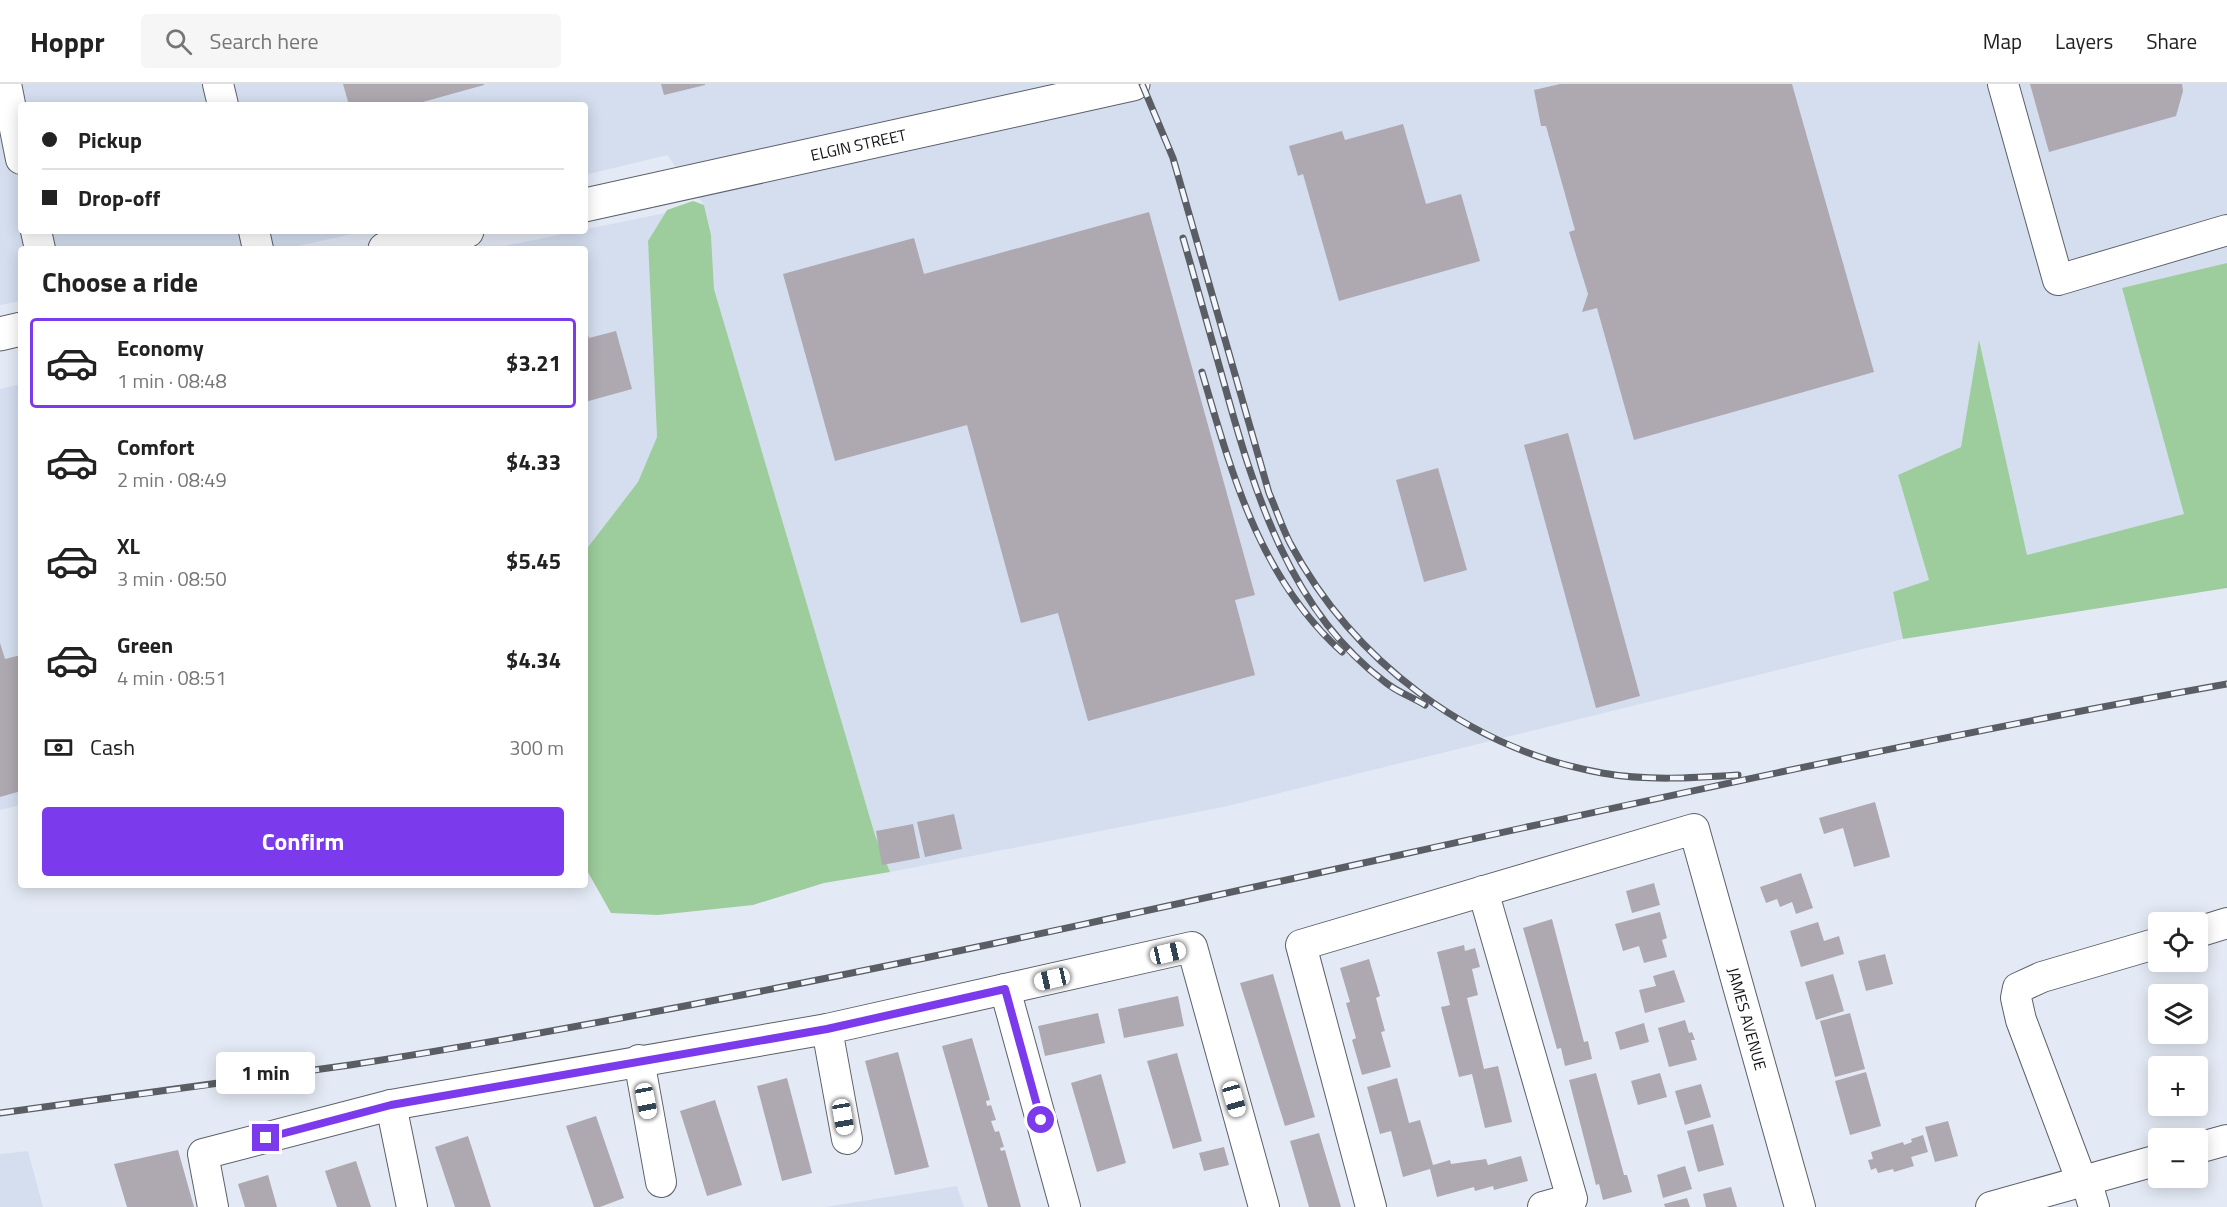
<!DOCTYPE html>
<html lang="en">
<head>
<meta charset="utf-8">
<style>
  body { margin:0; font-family:"Titillium Web",sans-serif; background:#f6f6f6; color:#222; height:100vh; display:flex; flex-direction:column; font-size:22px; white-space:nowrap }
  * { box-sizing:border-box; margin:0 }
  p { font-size:20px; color:#767676 }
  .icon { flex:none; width:33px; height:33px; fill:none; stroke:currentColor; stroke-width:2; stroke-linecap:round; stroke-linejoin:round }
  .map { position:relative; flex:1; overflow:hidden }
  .drawer { position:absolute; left:18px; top:162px; width:570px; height:642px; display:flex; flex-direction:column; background:#fff; border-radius:6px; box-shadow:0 3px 15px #0003 }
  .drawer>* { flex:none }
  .top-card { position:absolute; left:18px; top:18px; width:570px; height:132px; border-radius:6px; box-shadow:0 3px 15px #0003; display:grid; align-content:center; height:132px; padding:0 24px; background:#fff }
  .buttons { position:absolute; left:2148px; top:828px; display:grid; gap:12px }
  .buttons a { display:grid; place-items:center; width:60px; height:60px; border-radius:6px; background:#fff; box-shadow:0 3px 15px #0003; font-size:30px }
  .end { position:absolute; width:27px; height:27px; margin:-14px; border:8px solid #7c3aed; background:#fff; box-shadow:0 0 0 3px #fff }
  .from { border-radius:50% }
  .bubble { position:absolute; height:42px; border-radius:6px; background:#fff; box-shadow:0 3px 15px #0003; font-size:20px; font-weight:700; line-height:42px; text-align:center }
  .car { position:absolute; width:18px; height:36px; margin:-18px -9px; border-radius:8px; box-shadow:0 0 4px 2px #0007; background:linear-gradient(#fff 24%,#345 0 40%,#fff 0 76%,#345 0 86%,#fff 0) }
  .top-card b { display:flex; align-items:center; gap:21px; height:57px; font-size:22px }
  .top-card b+b { border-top:2px solid #e0e0e0 }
  .top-card i { width:15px; height:15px; background:#222 }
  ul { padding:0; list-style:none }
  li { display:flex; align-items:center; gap:18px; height:90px; margin:0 12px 9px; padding:0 12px; border:3px solid transparent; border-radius:6px }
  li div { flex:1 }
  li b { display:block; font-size:22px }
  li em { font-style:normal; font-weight:700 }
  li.selected { border-color:#7c3aed }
  li>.icon { width:54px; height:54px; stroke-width:1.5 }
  h2 { padding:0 24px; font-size:27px; line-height:72px }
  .pay { display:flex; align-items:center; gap:15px; height:66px; padding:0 24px; font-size:22px }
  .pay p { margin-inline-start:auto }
  .button { display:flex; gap:12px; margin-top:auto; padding:12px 24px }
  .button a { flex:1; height:69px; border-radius:6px; background:#7c3aed; color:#fff; font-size:24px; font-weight:700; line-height:69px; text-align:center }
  header { display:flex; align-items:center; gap:36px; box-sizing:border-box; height:84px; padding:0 30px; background:#fff; border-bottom:2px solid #e0e0e0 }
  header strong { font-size:28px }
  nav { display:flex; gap:33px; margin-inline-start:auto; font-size:21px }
  .search { width:420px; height:54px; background:#f6f6f6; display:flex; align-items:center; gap:15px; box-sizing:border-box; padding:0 21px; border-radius:6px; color:#767676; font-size:22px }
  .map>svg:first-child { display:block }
  .built { fill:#d4deef }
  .green { fill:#9dcd9c }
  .building { fill:#aea8b1 }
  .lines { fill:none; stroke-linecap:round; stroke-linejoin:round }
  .minor-casing { stroke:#5b6069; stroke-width:32 }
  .major-casing { stroke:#5b6069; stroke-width:35 }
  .minor { stroke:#fff; stroke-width:30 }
  .major { stroke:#fff; stroke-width:33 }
  .rail-casing { stroke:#5a5d63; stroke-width:7 }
  .rail { stroke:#f3f7fd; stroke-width:4.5; stroke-dasharray:14; stroke-linecap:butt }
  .route { stroke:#7c3aed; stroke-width:8 }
  .labels { text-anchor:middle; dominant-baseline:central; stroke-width:4.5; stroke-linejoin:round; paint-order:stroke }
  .street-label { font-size:16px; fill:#111316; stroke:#f3f7fd }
</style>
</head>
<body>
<header>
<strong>Hoppr</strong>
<div class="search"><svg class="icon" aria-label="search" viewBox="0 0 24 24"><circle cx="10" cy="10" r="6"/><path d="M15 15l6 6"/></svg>Search here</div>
<nav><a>Map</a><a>Layers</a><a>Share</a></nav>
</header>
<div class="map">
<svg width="2227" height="1123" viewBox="0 0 2227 1123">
  <rect width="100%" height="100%" fill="#e4eaf5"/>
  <g class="built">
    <polygon points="0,0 2227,0 2227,179 2122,205 2185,430 2027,472 1979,258 1961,363 1898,391 1929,496 1893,508 1903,555 1223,723 890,788 875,751 714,205 711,151 704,121 667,71 585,91 585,21 21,21 21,147 365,147 285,165 21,165 21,217 0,221"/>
    <polygon points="665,129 648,157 657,353 638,398 585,467 585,165 490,165"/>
    <polygon points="21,300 21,721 0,726 0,305"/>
    <polygon points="28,1067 43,1123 0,1123 0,1070"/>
    <polygon points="957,1102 964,1123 825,1123"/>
  </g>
  <g class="green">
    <polygon points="693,117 704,121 711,151 714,205 875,751 890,788 824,799 753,821 658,831 611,829 585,783 585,467 638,398 657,353 648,157 667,126"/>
    <polygon points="2227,179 2227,504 1903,555 1893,508 1929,496 1898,391 1961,363 1979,256 2027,471 2184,430 2122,204"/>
  </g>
  <g class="building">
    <polygon points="343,0 484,0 484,1 412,21 349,21"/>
    <polygon points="661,0 705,0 705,1 664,11"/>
    <polygon points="1560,0 1792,0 1874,288 1634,356 1597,224 1582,228 1588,210 1569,148 1575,146 1546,42 1541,42 1534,6"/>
    <polygon points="2030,0 2182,0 2183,7 2176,32 2049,68"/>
    <polygon points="1403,40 1426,120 1461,110 1480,177 1339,217 1303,90 1298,92 1289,62 1342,47 1345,56"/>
    <polygon points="1149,128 1255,511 1235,516 1255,591 1088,637 1058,529 1021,539 967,341 835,377 783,190 914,154 924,190"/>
    <polygon points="585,241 589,254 616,247 632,305 585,318"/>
    <polygon points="1568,349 1640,612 1596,624 1524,361"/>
    <polygon points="1438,384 1467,486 1424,498 1396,396"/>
    <polygon points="0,559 5,575 21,571 21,707 0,713"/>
    <polygon points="1875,718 1890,773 1854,783 1843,744 1824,750 1819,734"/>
    <polygon points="954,730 962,765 925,773 917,738"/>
    <polygon points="913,740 920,774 882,781 876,747"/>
    <polygon points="1801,789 1813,824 1796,830 1792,818 1780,823 1777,815 1766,819 1760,803"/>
    <polygon points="1654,799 1660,821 1632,829 1626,807"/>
    <polygon points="1660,828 1667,854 1662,856 1667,873 1644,879 1639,862 1623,867 1615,840"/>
    <polygon points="1552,835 1584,958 1588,957 1592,975 1565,982 1561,964 1557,965 1523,844"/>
    <polygon points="1818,838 1824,857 1839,852 1844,870 1801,883 1790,847"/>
    <polygon points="1464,861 1465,867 1475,864 1480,883 1472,885 1478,911 1467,914 1484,985 1498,982 1512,1038 1485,1044 1472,990 1459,993 1441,923 1450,921 1437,868"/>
    <polygon points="1885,870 1893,900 1866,907 1858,877"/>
    <polygon points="1369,875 1380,912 1376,914 1385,947 1381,948 1391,983 1362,991 1352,956 1356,954 1346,919 1350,918 1340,884"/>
    <polygon points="1674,886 1685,918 1645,929 1639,906 1656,902 1653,892"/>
    <polygon points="1273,890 1315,1033 1285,1042 1240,899"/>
    <polygon points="1833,890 1844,927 1816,936 1805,898"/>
    <polygon points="1178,912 1184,942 1124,954 1118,925"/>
    <polygon points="1098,929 1105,959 1045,972 1038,942"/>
    <polygon points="1850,929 1865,985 1835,993 1820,937"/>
    <polygon points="1685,936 1689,949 1692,948 1695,956 1691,956 1697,976 1669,983 1658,944"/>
    <polygon points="1644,939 1649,958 1620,966 1615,948"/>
    <polygon points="972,954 990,1016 986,1017 987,1022 991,1021 996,1036 991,1037 995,1048 999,1047 1004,1063 1000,1064 1001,1067 1005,1066 1021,1123 988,1123 942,962"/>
    <polygon points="898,968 929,1083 895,1091 865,977"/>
    <polygon points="1177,969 1202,1057 1173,1065 1147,977"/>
    <polygon points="1866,988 1881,1042 1850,1051 1835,997"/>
    <polygon points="1596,989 1624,1091 1627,1091 1632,1108 1603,1116 1599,1100 1596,1101 1569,996"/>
    <polygon points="1660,989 1667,1013 1638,1021 1631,997"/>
    <polygon points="1101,990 1126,1079 1097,1088 1071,999"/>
    <polygon points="787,994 812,1089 782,1097 757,1002"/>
    <polygon points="1397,994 1409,1039 1420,1036 1433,1081 1450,1076 1451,1080 1486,1075 1488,1081 1521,1072 1528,1097 1494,1106 1493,1102 1475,1107 1474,1103 1437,1113 1430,1085 1403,1093 1391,1047 1380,1050 1367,1003"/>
    <polygon points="1701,1000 1711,1033 1685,1041 1675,1007"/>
    <polygon points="715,1016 742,1101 707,1112 680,1027"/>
    <polygon points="596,1032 624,1114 600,1123 594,1123 566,1042"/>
    <polygon points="1948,1037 1958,1072 1935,1078 1925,1043"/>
    <polygon points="1713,1040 1724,1081 1698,1088 1687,1047"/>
    <polygon points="1319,1049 1341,1123 1309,1123 1290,1057"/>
    <polygon points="1923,1051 1928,1068 1911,1073 1914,1082 1894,1088 1893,1085 1878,1089 1876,1084 1871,1086 1868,1076 1873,1075 1871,1068 1903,1058 1904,1061 1912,1058 1911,1055"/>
    <polygon points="468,1052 491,1123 455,1123 435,1063"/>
    <polygon points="1224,1063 1229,1081 1204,1087 1199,1069"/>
    <polygon points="178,1066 194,1123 127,1123 114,1080"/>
    <polygon points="356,1077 371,1123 337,1123 325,1087"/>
    <polygon points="1685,1082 1692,1105 1663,1114 1657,1091"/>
    <polygon points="268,1091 277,1123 245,1123 238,1100"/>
    <polygon points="1731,1103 1737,1123 1706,1123 1703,1110"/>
    <polygon points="1687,1114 1690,1123 1665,1123 1664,1120"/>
  </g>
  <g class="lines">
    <g class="minor-casing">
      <g id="minor">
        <polyline points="6,0 21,75"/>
        <polyline points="218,0 223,21"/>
        <polyline points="2003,0 2058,196 2227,146"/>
        <polyline points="36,147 40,165"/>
        <polyline points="254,147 258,165"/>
        <polyline points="1483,807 1572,1115 1543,1123"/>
        <polyline points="2198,848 2227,839"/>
        <polyline points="1005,905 1065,1123"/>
        <polyline points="827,945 847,1055"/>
        <polyline points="639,976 661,1098"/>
        <polyline points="391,1021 412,1123"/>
        <polyline points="2198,1064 2227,1056"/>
        <polyline points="2086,1096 2094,1123"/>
        <polyline points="2082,1098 2021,936 2016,914 2018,904 2042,893 2158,859"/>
        <polyline points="213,1123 203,1070 391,1021 827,945 1192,863 1264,1123"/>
        <path id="s1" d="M1371 1123 1301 861 1694 745 1800 1123"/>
        <polyline points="1991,1123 2158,1076"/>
      </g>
    </g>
    <g class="major-casing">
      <g id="major">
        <path id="s2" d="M585 121 1133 0"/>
        <polyline points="385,165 467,147"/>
        <polyline points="0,250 21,245"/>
      </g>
    </g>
    <use href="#minor" class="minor"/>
    <use href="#major" class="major"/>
    <g class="rail-casing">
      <g id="rail">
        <path d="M1142 0 1173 74 1269 409C1276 425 1282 443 1290 459 1353 577 1469 665 1602 689 1646 697 1693 694 1738 691"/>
        <path d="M1183 154C1197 202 1210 250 1224 299 1254 408 1290 527 1385 598 1397 608 1412 613 1425 621"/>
        <path d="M1202 288C1232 390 1259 493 1342 568"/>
        <path d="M0 1029C117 1013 234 998 350 981 493 959 635 932 777 904 1261 808 1741 687 2227 600"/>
      </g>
    </g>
    <use href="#rail" class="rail"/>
  </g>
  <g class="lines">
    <polyline class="route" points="266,1054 391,1021 827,945 1005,905 1041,1036"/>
  </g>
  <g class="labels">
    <g class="street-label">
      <text stroke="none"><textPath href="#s2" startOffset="280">ELGIN STREET</textPath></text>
      <text stroke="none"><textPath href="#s1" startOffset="878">JAMES AVENUE</textPath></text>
    </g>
  </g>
</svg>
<div class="buttons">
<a><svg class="icon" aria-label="locate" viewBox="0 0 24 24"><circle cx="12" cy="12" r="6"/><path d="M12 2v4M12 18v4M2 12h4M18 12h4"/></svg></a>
<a><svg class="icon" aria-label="layers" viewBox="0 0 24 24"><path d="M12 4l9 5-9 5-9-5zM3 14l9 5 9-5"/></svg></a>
<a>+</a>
<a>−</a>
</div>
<i class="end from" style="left:1041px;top:1036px"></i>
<i class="end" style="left:266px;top:1054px"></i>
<div class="bubble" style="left:216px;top:968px;width:99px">1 min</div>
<i class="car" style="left:1168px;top:869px;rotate:77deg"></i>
<i class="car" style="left:1052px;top:895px;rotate:257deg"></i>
<i class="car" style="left:1234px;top:1015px;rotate:164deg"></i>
<i class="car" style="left:646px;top:1017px;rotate:169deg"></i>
<i class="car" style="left:843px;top:1033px;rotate:170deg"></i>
<div class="top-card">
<b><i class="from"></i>Pickup</b>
<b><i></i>Drop-off</b>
</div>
<section class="drawer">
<h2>Choose a ride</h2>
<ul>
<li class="selected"><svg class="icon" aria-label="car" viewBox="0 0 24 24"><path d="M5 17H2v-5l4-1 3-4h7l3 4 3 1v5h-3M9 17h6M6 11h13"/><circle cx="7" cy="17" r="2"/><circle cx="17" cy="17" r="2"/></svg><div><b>Economy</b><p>1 min · 08:48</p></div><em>$3.21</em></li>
<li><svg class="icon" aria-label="car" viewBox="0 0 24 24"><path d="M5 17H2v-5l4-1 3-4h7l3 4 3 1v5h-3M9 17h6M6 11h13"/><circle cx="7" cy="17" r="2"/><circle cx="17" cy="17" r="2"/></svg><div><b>Comfort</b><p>2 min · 08:49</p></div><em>$4.33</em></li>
<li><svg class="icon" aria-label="car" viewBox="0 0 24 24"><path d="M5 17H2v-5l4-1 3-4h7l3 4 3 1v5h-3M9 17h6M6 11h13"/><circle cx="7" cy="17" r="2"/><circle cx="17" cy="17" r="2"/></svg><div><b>XL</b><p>3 min · 08:50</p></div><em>$5.45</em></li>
<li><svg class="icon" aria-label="car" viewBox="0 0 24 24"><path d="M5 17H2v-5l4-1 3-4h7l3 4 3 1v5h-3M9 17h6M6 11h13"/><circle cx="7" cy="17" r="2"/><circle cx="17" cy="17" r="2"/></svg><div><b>Green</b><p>4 min · 08:51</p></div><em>$4.34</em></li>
</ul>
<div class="pay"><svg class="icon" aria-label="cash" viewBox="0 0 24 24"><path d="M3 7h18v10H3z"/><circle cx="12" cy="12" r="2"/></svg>Cash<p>300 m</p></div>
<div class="button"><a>Confirm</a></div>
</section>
</div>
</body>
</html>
